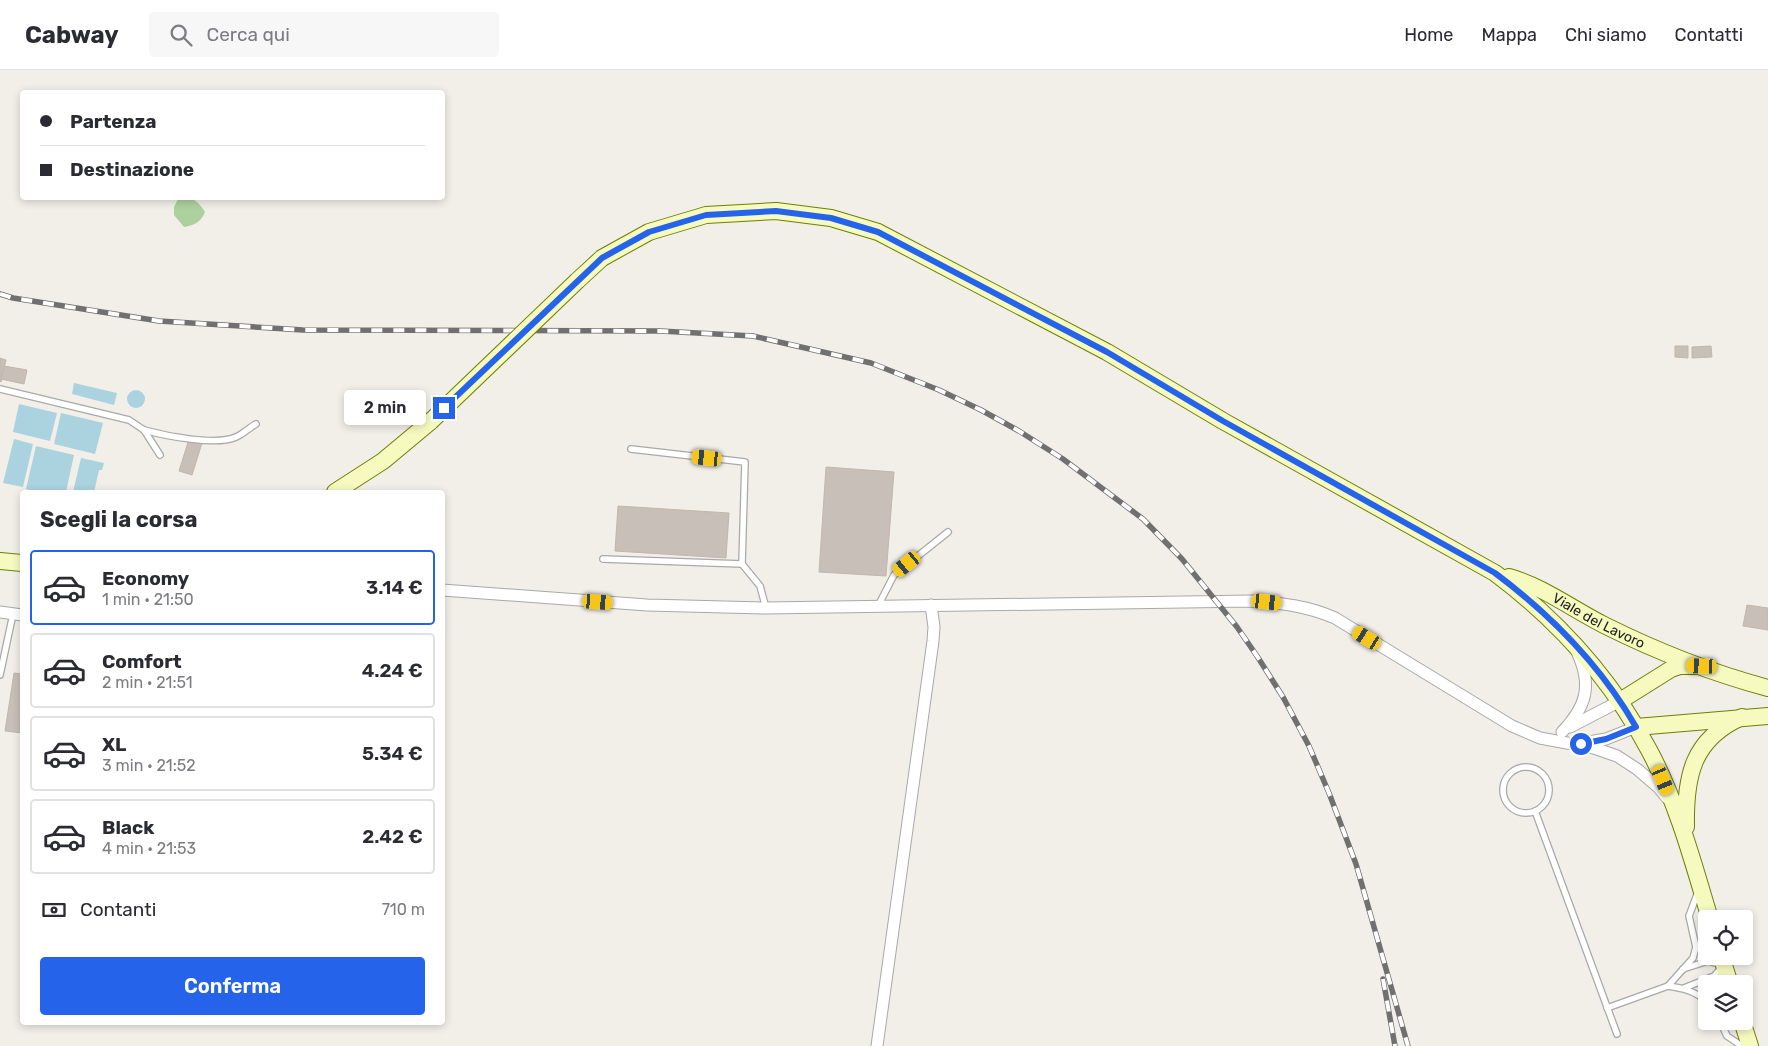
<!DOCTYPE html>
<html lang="it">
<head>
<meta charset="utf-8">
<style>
  body { margin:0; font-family:Rubik,sans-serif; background:#f7f7f7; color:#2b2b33; height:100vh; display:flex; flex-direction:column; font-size:19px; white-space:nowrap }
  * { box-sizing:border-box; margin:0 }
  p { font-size:16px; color:#7c7c81 }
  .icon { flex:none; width:28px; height:28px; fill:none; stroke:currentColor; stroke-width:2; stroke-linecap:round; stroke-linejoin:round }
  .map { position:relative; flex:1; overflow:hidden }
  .sheet { position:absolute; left:20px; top:420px; width:425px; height:535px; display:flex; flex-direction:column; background:#fff; border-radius:5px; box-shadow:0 2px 8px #0003 }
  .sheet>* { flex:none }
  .guide { position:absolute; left:20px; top:20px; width:425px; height:110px; border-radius:5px; box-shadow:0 2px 8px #0003; display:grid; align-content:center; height:110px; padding:0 20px; background:#fff }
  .buttons { position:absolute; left:1698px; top:840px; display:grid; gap:10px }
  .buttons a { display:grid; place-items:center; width:55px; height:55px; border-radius:5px; background:#fff; box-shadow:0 2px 8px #0003; font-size:25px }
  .end { position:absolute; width:22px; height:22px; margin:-11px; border:6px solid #2563eb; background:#fff; box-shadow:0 0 0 2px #fff }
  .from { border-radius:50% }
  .bubble { position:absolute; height:35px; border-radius:5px; background:#fff; box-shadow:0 2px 8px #0003; font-size:16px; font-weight:600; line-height:35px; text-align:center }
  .car { position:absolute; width:15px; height:30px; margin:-15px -8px; border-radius:6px; box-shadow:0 0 4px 1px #0007; background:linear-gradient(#f5c518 24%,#345 0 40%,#f5c518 0 76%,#345 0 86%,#f5c518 0) }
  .guide b { display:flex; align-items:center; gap:18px; height:48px; font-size:19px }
  .guide b+b { border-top:1px solid #e1e1e2 }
  .guide i { width:12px; height:12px; background:#2b2b33 }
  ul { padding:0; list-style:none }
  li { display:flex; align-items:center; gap:15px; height:75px; margin:0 10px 8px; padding:0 10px; border:2px solid #e1e1e2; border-radius:5px }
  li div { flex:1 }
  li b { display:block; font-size:19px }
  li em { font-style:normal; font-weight:600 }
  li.current { border-color:#2563eb }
  li>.icon { width:45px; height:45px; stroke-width:1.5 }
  h2 { padding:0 20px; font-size:22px; line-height:60px }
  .pay { display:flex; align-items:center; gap:12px; height:55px; padding:0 20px; font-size:19px }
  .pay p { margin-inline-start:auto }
  .action { display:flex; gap:10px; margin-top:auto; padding:10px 20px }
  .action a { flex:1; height:58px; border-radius:5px; background:#2563eb; color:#fff; font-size:20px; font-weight:600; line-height:58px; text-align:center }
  header { display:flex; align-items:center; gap:30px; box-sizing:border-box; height:70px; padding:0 25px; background:#fff; border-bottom:1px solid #e1e1e2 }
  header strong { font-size:24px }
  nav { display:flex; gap:28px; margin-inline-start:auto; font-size:18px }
  .search { width:350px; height:45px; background:#f7f7f7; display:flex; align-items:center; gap:12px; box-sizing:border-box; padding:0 18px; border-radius:5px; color:#7c7c81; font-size:19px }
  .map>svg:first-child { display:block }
  .forest { fill:#add19e }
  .water { fill:#aad3df }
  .building { fill:#c7bfb8; stroke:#c4b6ab }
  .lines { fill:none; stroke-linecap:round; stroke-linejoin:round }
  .lane-casing { stroke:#a9a9a9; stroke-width:8 }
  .street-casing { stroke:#a9a9a9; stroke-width:13 }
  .secondary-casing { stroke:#707d05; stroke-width:18 }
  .lane { stroke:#fff; stroke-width:5.5 }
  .street { stroke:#fff; stroke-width:11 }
  .secondary { stroke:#f7fabf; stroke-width:16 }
  .rail-casing { stroke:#707070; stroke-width:5.5 }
  .rail { stroke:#fff; stroke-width:4; stroke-dasharray:11; stroke-linecap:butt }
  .secondary-bridge-casing { stroke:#707d05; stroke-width:18; stroke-linecap:butt }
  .secondary-bridge { stroke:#f7fabf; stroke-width:16 }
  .route { stroke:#2563eb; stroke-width:6 }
  .labels { text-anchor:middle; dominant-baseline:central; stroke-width:4; stroke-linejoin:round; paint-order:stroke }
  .street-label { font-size:14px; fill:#222; stroke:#fff }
</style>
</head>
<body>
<header>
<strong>Cabway</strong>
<div class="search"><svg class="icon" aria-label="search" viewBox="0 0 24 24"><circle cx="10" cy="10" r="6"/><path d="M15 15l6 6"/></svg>Cerca qui</div>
<nav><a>Home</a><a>Mappa</a><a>Chi siamo</a><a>Contatti</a></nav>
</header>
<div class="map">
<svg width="1768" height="976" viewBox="0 0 1768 976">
  <rect width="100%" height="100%" fill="#f2efe9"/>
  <path class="forest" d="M185 128C195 128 200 134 205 142 201 152 195 155 184 157L174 145V137L178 129Z"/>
  <g class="water">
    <polygon points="74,313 117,323 114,335 72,324"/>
    <circle cx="136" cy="329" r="9"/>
    <polygon points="19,334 57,343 50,371 13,362"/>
    <polygon points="61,343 103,353 95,384 54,374"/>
    <polygon points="14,369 33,374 23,417 3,413"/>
    <polygon points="36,376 74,385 66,422 40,422 26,419"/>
    <polygon points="81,388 104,393 102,400 99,400 94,422 73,422"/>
  </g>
  <g class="building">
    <polygon points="1675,276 1688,276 1688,288 1675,287"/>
    <polygon points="1711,276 1712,287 1692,288 1692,277"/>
    <polygon points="0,288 6,290 1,312 0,311"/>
    <polygon points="4,296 27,300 24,314 1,309"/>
    <polygon points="189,369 202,373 192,405 179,401"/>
    <polygon points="826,397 894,402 886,506 819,502"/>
    <polygon points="618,436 729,443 726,488 615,481"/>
    <polygon points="1747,535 1768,538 1768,560 1743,556"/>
    <polygon points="14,603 22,604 22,663 5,661"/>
  </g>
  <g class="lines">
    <g class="lane-casing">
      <g id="lane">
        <polyline points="0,319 129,350 144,360 160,385"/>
        <path d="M144 360C166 366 216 376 236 367 243 364 249 358 256 354"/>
        <polyline points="631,379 745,392 742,494 760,516 766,538"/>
        <polyline points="603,489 742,494"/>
        <polyline points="878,536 894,505 948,462"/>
        <polyline points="0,605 13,544"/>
        <circle cx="1526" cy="720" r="23"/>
        <polyline points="1535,741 1617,964"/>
        <polyline points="1683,899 1708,891 1724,895 1714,906 1684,918"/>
        <path d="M1668 916C1682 918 1695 921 1706 931"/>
        <polyline points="1607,938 1668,916 1693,888 1696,877 1689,846 1698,822"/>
        <polyline points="1720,951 1727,966 1742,976"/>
      </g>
    </g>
    <g class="street-casing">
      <g id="street">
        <path d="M442 520 647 535 766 538 1252 531C1281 533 1308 536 1335 548L1512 656 1540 668 1594 678 1617 686 1637 699 1658 717 1667 728"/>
        <polyline points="0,542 22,545"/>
        <polyline points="1570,657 1620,631"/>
        <path d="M1562 662C1586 637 1593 616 1577 582"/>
        <polyline points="1583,673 1606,669 1636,657"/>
        <polyline points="877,976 933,571 934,557 931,535"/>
      </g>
    </g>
    <g class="secondary-casing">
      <g id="secondary">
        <path d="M577 211 602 188 649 162 706 145 776 141 831 148 878 162 1107 282 1223 351 1495 503C1559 551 1612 610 1649 680 1677 732 1693 792 1710 849"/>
        <polyline points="335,422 383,391 431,351"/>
        <polyline points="0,491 22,493"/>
        <path id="s1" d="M1509 507C1542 516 1574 540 1604 555 1656 581 1712 603 1768 618"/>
        <polyline points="1620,631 1671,599 1680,596 1695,596"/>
        <polyline points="1636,657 1768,646"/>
        <path d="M1686 757C1685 707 1692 669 1742 647"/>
        <polyline points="1721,886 1730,914"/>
        <polyline points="1742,951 1750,976"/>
      </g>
    </g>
    <use href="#lane" class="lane"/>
    <use href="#street" class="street"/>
    <use href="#secondary" class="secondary"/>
    <g class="rail-casing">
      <g id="rail">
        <polyline points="0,224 13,228 159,251 303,260 660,261 753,266 871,293 939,320 981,340 1019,361 1063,389 1143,449 1182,489 1237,557 1257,586 1283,627 1309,676 1329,723 1356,794 1408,976"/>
        <polyline points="1383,909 1395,976"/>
      </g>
    </g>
    <use href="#rail" class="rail"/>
    <g class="secondary-bridge-casing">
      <polyline id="secondary-bridge" points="431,351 577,211"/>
    </g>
    <use href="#secondary-bridge" class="secondary-bridge"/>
  </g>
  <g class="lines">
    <path class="route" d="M444 338 602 188 649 162 706 145 776 141 831 148 878 162 1107 282 1223 351 1495 503C1551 545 1601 596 1636 657L1606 669 1581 674"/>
  </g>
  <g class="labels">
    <g class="street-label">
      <text stroke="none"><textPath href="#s1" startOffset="100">Viale del Lavoro</textPath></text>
    </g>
  </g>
</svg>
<div class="buttons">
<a><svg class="icon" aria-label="locate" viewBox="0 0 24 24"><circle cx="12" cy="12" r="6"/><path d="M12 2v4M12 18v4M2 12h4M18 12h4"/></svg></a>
<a><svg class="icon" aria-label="layers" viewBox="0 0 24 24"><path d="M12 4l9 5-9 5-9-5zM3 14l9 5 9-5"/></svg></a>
</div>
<i class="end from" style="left:1581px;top:674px"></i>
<i class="end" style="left:444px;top:338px"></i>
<div class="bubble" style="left:344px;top:320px;width:82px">2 min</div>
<i class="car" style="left:707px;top:388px;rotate:276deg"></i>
<i class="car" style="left:907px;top:494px;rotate:231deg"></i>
<i class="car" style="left:598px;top:532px;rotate:94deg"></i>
<i class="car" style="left:1267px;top:532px;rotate:96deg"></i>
<i class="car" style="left:1367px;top:568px;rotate:301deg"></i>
<i class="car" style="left:1702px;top:596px;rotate:272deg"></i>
<i class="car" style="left:1663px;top:710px;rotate:157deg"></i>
<div class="guide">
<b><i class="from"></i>Partenza</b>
<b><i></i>Destinazione</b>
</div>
<section class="sheet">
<h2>Scegli la corsa</h2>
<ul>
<li class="current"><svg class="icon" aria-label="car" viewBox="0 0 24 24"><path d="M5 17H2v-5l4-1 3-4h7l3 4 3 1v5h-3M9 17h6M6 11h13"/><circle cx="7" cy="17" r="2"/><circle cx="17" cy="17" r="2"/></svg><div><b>Economy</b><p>1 min · 21:50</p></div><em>3.14 €</em></li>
<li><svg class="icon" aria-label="car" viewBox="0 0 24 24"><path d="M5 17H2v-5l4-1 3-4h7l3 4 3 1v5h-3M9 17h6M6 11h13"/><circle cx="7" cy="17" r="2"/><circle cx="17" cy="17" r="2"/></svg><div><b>Comfort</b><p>2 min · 21:51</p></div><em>4.24 €</em></li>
<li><svg class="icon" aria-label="car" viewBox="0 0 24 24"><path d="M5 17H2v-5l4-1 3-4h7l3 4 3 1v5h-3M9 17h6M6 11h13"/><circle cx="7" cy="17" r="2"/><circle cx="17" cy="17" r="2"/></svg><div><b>XL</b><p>3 min · 21:52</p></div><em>5.34 €</em></li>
<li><svg class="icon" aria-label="car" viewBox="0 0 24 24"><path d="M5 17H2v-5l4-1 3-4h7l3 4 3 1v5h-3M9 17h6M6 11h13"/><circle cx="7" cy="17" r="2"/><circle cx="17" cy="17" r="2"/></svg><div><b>Black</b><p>4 min · 21:53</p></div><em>2.42 €</em></li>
</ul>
<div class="pay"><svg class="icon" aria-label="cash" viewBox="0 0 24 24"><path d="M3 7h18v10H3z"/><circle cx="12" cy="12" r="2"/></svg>Contanti<p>710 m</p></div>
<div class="action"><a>Conferma</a></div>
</section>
</div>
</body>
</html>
